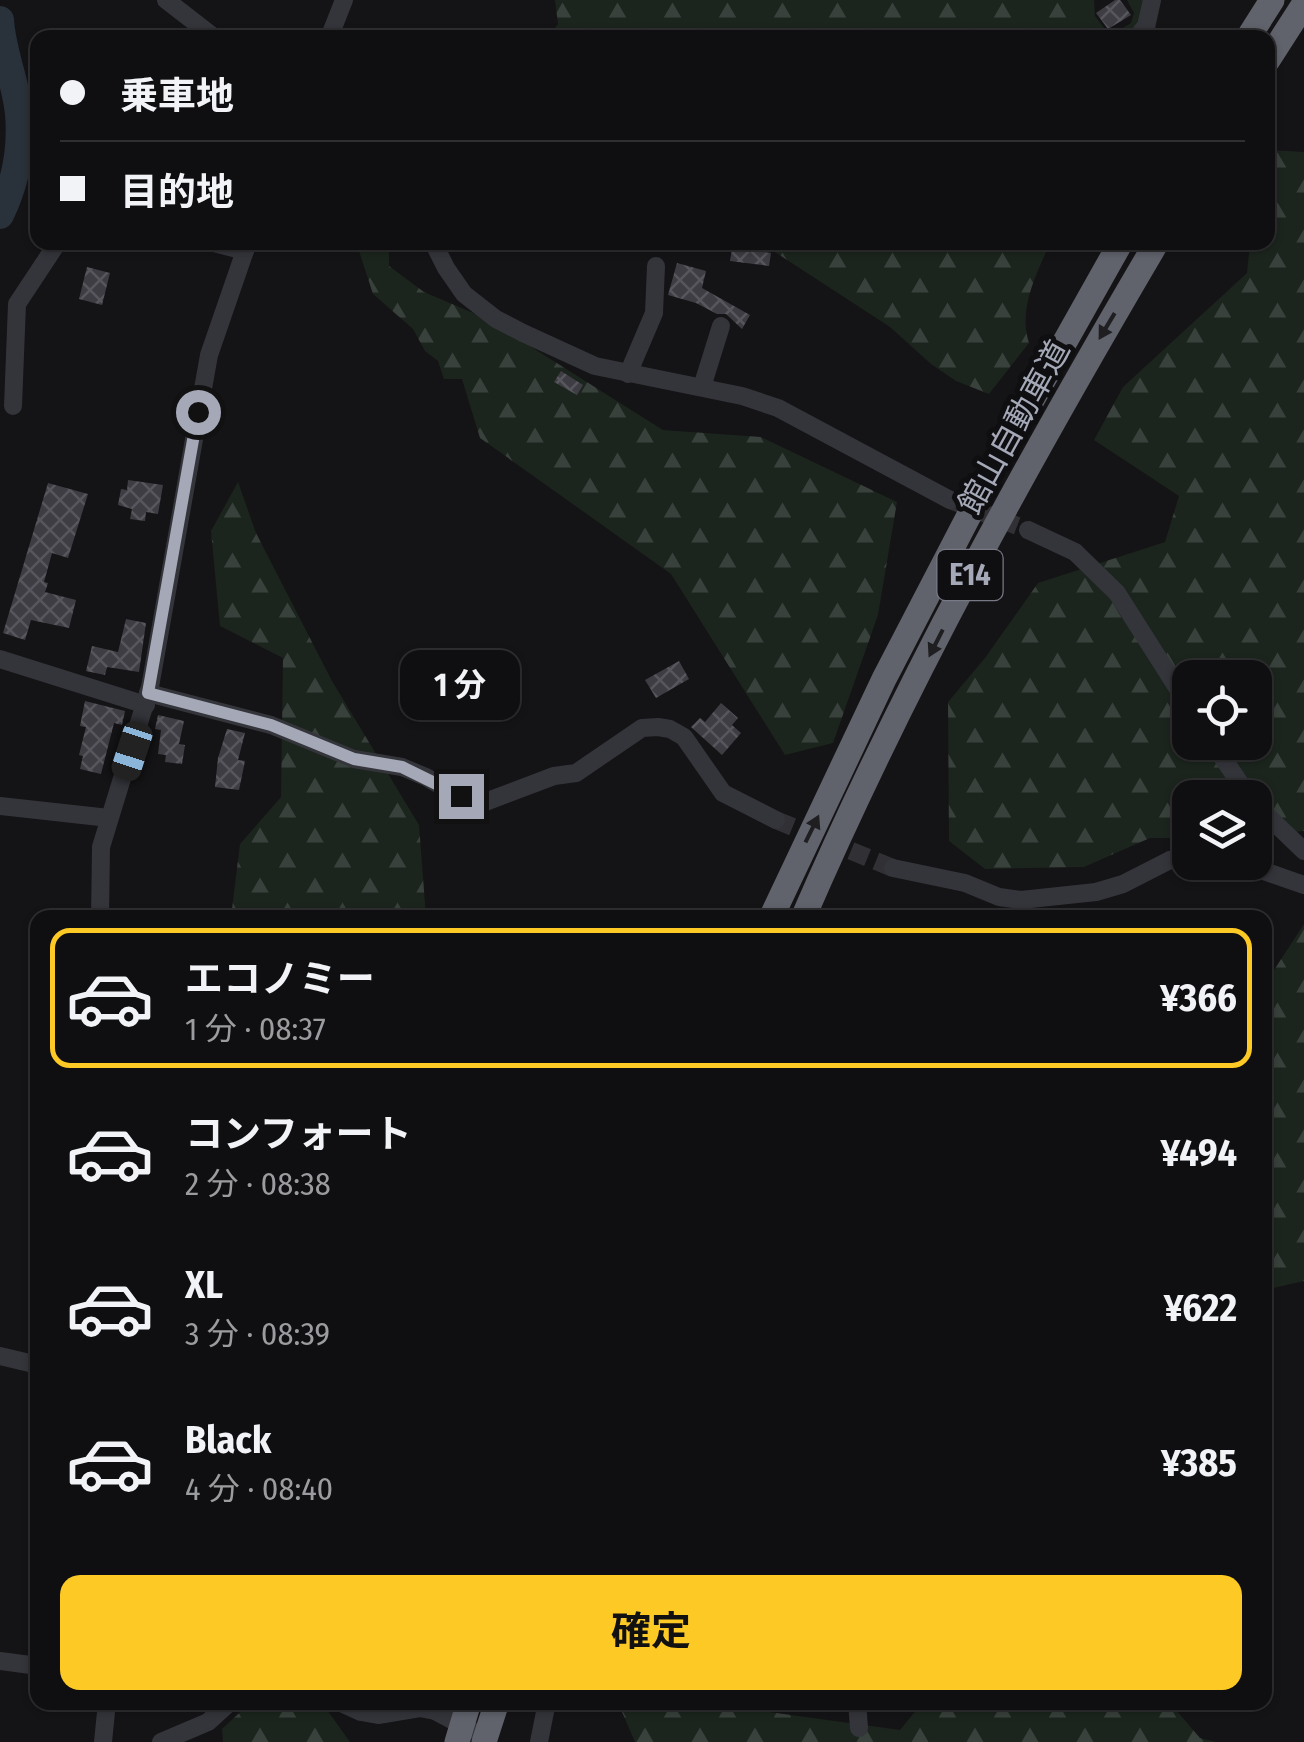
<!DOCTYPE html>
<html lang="ja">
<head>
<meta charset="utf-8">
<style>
  body { margin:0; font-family:"Fira Sans Condensed","Noto Sans JP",sans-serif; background:#1d1c1e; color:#f1f3f6; height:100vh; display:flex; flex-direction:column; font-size:38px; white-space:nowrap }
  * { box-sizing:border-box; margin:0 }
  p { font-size:32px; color:#9b9c9f }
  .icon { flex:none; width:55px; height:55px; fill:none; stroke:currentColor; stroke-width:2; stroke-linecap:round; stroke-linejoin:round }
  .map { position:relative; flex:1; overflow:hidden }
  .details { position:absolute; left:30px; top:910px; width:1242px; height:800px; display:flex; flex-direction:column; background:#0f0e10; border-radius:20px; box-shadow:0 2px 8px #0004,0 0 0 2px #2f2e30 }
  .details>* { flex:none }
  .banner { position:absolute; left:30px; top:30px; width:1245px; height:220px; border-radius:20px; box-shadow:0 2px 8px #0004,0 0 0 2px #2f2e30; display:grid; align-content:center; height:220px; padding:0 30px; background:#0f0e10 }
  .controls { position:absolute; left:1172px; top:660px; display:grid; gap:20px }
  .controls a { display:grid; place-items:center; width:100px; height:100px; border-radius:20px; background:#0f0e10; box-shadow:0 2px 8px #0004,0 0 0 2px #2f2e30; font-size:50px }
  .end { position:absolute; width:45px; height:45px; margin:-22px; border:12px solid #a4a8b7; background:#111; box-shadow:0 0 0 5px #111 }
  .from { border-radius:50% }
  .bubble { position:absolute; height:70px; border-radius:20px; background:#0f0e10; box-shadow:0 2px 8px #0004,0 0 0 2px #2f2e30; font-size:32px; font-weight:700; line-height:70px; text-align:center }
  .car { position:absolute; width:30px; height:60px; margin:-30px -15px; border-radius:12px; box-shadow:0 0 8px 2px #0007; background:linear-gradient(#222 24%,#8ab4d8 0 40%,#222 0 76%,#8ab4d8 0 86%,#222 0) }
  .banner b { display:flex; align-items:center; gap:35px; height:95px; font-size:38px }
  .banner b+b { border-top:2px solid #2f2e30 }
  .banner i { width:25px; height:25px; background:#f1f3f6 }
  ul { padding:18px 0 0; list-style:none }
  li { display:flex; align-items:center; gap:30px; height:140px; margin:0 20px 15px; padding:0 10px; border:5px solid transparent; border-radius:20px }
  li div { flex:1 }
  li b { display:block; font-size:38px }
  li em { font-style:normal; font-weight:700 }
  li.selected { border-color:#fdc924 }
  li>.icon { width:90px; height:90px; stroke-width:1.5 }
  .cta { display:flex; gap:20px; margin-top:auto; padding:20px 30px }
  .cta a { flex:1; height:115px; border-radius:20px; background:#fdc924; color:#111; font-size:40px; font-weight:700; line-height:115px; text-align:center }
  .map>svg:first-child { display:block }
  .forest { fill:url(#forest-firs); fill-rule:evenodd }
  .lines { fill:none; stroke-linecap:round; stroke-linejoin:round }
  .river { stroke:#29313a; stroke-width:28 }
  .building { fill:url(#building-cross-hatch) }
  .minor-tunnel { stroke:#313135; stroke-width:18; stroke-dasharray:18 9; stroke-linecap:butt }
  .minor { stroke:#34353b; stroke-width:18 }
  .highway { stroke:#60626c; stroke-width:25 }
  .highway-bridge { stroke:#60626c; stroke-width:25 }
  .oneway { fill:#1f1f22 }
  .route { stroke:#a4a8b7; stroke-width:12 }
  .labels { text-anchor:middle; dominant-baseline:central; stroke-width:10; stroke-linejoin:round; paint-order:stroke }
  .shield { fill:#0f0e10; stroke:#777a85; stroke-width:2.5 }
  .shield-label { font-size:30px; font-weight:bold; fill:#a4a8b7 }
  .street-label { font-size:32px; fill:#a4a8b7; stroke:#0f0e10 }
</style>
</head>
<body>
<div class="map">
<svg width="1304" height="1742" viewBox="0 0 1304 1742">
  <defs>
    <pattern id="forest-firs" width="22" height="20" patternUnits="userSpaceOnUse" patternTransform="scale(2.5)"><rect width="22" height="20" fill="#1b241d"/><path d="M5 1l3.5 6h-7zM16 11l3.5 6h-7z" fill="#39413c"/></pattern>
    <pattern id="building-cross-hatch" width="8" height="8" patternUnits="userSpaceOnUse" patternTransform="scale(2.5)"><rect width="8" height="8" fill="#3e3d43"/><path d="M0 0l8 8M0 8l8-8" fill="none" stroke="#57565c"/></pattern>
  </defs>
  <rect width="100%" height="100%" fill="#141315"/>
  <g class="forest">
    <polygon points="555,0 1094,0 1095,16 1108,33 1113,34 1131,23 1134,13 1127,0 1161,0 1154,37 547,38 558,24"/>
    <path d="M1268 150 1304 152V831L1255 835V798H1190V838H1150L1084 867 985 869 949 841 948 702 985 658 1038 583 1165 542 1179 496 1094 440 1123 387 1247 273 1250 243 1268 242ZM1190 678H1255V742H1190Z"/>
    <polygon points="348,243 389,243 389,266 424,292 478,315 525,343 663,430 761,437 897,502 878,615 833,743 785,755 671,574 480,438 462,379 444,379 438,361 425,351 413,329 373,294 359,251"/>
    <path d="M761 243H1050C1036 275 1018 309 1029 343L989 394 956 381 931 364 890 327Z"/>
    <polygon points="238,482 256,533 332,681 419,825 426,917 231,917 240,844 281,797 283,658 220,626 211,531"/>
    <polygon points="1304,924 1304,1281 1265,1290 1265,984"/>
    <polygon points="251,1702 310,1703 325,1707 350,1742 223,1742 222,1729"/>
    <polygon points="633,1702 704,1703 900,1730 922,1703 1170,1703 1200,1738 1216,1742 635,1742 619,1705"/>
  </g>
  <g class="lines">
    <path class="river" d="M0 20C2 52 16 82 19 114 22 149 15 184 0 215"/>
  </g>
  <g class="building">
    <polygon points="1115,0 1120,0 1131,15 1108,29 1096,13"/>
    <polygon points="733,242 749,242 748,250 771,253 769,266 730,261"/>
    <polygon points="677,263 706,271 702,288 750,315 742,329 726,314 717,314 696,303 668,295"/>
    <polygon points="87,267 110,273 102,305 79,299"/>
    <polygon points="561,371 583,385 577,395 554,382"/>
    <polygon points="128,480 163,485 158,514 146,512 145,521 130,519 132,509 118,505 121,489 127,490"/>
    <polygon points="48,483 88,494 68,558 52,553 44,582 48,583 45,592 76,600 69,628 31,620 25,640 3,633"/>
    <polygon points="126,619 146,623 139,672 107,667 105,675 86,671 92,646 118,652"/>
    <polygon points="679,661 689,679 656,698 645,680"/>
    <polygon points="85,701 125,711 122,725 114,723 101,774 80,769 83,756 79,755 86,727 80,726"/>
    <polygon points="721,703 738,718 732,725 741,733 722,755 691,727 700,718 705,722"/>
    <polygon points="158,715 184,721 179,744 185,745 182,764 165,762 166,755 158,754 161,730 155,729"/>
    <polygon points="227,729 245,733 238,760 245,761 239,790 215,787 218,758"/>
  </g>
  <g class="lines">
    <g class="minor-tunnel">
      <polyline points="950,500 1028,530"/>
      <polyline points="776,820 893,868"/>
    </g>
    <g class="minor">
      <polyline points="166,0 215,38"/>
      <polyline points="1141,32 1146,26 1152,0"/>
      <polyline points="329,38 344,0"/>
      <polyline points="210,242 245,251"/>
      <polyline points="433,242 446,268 464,294 496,319 523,333 595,366 742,396 778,408 950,500"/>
      <polyline points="628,374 654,313 656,266"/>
      <polyline points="702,387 721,326"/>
      <polyline points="13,406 17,304 58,242"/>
      <polyline points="1028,530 1075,552 1117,593 1190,708"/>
      <polyline points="0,659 146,705"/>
      <polyline points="148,693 271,725 354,759 402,767 426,777 470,803 480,804 554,776 576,773 642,728 658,727 670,729 684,737 723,793 776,820"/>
      <polyline points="1212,742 1250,798"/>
      <polyline points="1255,804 1304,851"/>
      <polyline points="0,806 109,818"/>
      <polyline points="1238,862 1304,885"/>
      <polyline points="893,868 965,883 999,897 1021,900 1096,892 1123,884 1170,860 1190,857"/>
      <polyline points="100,918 101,847 150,687 209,355 248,242"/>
      <polyline points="0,1356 38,1365"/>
      <polyline points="0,1661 38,1666"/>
      <polyline points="339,1702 361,1712 378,1715 420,1708 435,1711 471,1730"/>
      <polyline points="857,1702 859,1728"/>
      <polyline points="103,1742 107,1702"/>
      <polyline points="161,1742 208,1722 230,1702"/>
      <polyline points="539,1742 547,1702"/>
    </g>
    <g class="highway">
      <polyline points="1248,38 1272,0"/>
      <polyline points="1268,60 1304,4"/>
      <polyline points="771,918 884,679 990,475 1121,242"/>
      <path d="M803 918C904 685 1028 461 1157 242"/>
    </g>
    <g class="highway-bridge">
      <polyline points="457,1742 469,1702"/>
      <polyline points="484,1742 497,1702"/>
    </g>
  </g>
  <defs><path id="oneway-solid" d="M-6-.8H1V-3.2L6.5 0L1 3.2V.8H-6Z" transform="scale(2.5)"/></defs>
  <g class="oneway">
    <use href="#oneway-solid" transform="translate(1107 326) rotate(121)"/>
    <use href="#oneway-solid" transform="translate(936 643) rotate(117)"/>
    <use href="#oneway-solid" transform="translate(812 829) rotate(-64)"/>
  </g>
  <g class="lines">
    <polyline class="route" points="198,412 148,693 271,725 354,759 402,767 461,796"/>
  </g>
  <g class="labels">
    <rect class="shield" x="937.5" y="550" width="65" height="50" rx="8"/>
    <g class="shield-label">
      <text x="970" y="575">E14</text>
    </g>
    <g class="street-label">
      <text transform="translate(1014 427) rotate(-61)">館山自動車道</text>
    </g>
  </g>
</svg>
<div class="controls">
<a><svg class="icon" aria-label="locate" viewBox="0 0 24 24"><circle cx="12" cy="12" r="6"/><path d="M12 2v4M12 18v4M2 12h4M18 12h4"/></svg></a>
<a><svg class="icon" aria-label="layers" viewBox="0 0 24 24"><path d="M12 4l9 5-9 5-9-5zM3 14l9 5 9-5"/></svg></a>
</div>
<i class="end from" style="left:198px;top:412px"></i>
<i class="end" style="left:461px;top:796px"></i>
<div class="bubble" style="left:400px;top:650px;width:120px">1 分</div>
<i class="car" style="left:132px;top:751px;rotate:198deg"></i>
<div class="banner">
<b><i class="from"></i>乗車地</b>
<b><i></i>目的地</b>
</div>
<section class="details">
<ul>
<li class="selected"><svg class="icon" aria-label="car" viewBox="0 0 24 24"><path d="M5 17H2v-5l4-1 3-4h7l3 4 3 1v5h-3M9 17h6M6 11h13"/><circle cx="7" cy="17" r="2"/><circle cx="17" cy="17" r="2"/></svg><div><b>エコノミー</b><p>1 分 · 08:37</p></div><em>¥366</em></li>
<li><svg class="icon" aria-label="car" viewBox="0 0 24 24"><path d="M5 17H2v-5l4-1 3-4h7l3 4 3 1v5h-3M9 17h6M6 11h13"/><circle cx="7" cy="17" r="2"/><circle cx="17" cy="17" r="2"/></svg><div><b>コンフォート</b><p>2 分 · 08:38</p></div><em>¥494</em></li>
<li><svg class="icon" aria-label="car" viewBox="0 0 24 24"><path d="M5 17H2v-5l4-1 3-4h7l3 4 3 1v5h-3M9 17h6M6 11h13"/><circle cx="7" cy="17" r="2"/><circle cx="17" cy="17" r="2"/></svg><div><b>XL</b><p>3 分 · 08:39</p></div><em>¥622</em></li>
<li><svg class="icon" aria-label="car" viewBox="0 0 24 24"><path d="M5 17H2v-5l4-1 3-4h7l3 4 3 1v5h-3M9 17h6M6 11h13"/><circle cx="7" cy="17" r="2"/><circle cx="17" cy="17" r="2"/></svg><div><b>Black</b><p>4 分 · 08:40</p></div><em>¥385</em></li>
</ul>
<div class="cta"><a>確定</a></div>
</section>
</div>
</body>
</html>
